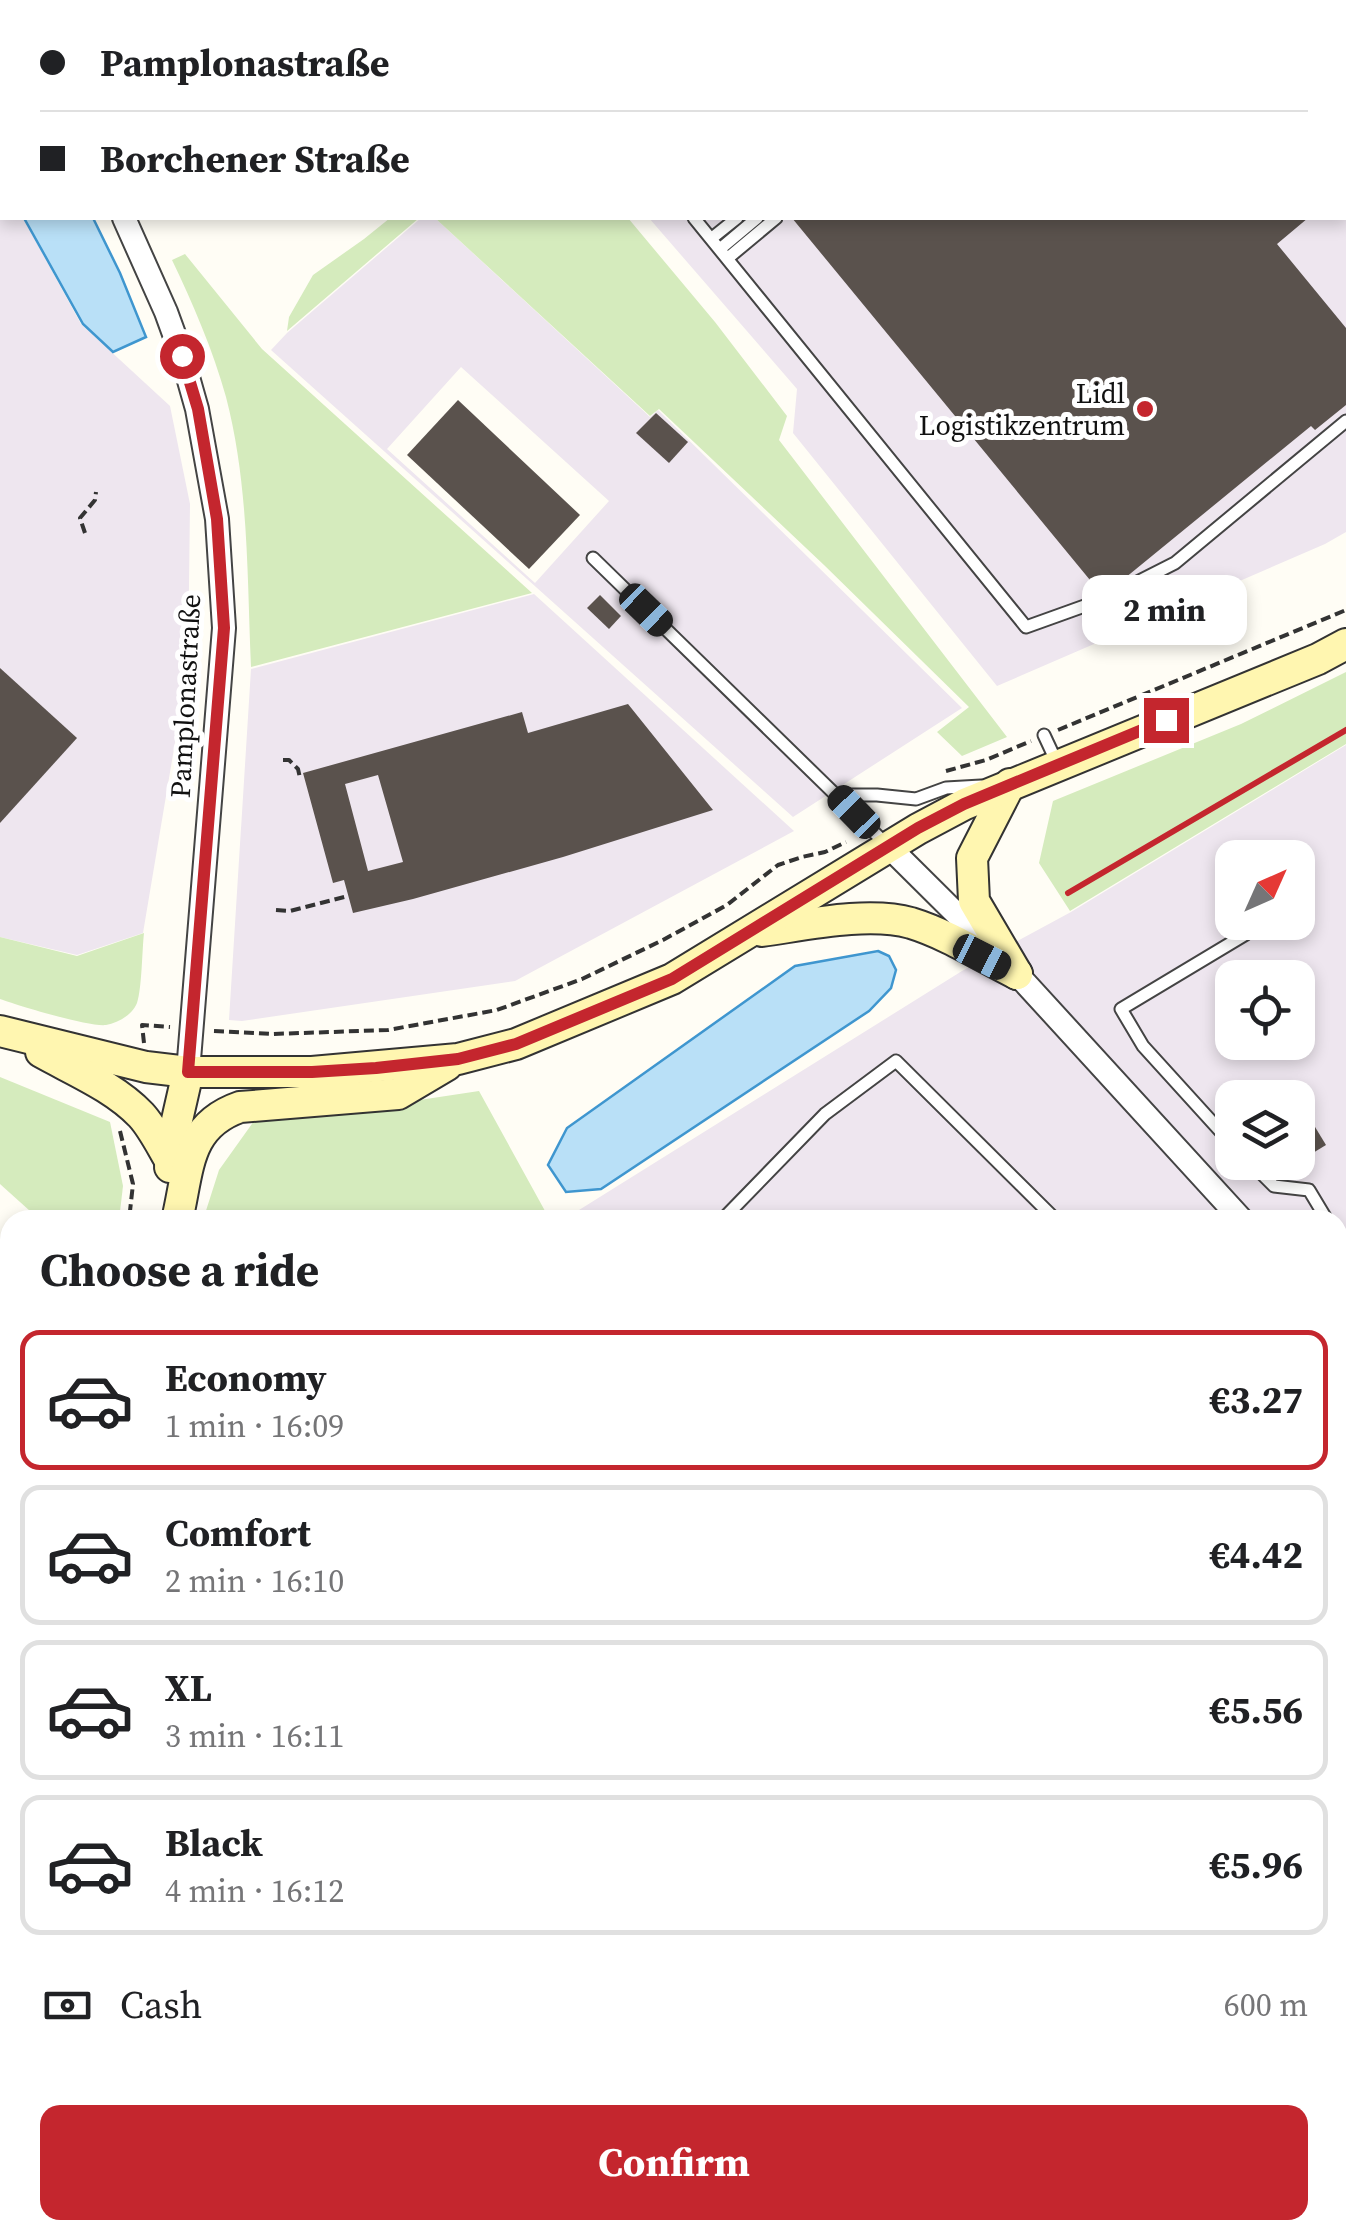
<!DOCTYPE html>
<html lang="en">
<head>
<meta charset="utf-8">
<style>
  body { margin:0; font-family:"Source Serif 4",serif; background:#f6f6f6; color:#202124; height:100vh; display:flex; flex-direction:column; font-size:38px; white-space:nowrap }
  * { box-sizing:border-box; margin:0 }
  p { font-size:32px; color:#757577 }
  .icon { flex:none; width:55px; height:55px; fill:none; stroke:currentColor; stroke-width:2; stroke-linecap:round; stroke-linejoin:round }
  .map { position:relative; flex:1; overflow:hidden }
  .sheet { position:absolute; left:0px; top:1210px; width:1348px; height:1030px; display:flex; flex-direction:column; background:#fff; border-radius:30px 30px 0 0; box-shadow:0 5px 15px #0003 }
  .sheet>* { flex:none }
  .top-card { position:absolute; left:0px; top:0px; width:1348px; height:220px; box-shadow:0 5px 15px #0003; display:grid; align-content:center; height:220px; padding:0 40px; background:#fff }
  .needle { width:65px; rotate:45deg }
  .buttons { position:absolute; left:1215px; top:840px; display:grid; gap:20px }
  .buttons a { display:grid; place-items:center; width:100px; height:100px; border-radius:20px; background:#fff; box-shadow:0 5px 15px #0003; font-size:50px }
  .end { position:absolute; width:45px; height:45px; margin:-22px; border:12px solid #c4262e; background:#fff; box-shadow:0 0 0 5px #fff }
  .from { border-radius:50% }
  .bubble { position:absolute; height:70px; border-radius:20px; background:#fff; box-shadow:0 5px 15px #0003; font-size:32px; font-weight:700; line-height:70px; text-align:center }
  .car { position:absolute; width:30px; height:60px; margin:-30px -15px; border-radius:12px; box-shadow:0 0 8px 2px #0007; background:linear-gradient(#222 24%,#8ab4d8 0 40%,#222 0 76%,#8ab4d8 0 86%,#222 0) }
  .top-card b { display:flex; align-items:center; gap:35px; height:95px; font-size:38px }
  .top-card b+b { border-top:2px solid #e0e0e0 }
  .top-card i { width:25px; height:25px; background:#202124 }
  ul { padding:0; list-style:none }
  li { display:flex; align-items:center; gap:30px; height:140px; margin:0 20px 15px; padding:0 20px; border:5px solid #e0e0e0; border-radius:20px }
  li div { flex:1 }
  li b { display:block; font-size:38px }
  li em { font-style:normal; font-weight:700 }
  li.current { border-color:#c4262e }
  li>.icon { width:90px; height:90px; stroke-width:1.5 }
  h2 { padding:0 40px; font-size:45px; line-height:120px }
  .pay { display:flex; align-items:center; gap:25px; height:110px; padding:0 40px; font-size:38px }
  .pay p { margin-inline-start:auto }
  .button { display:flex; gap:20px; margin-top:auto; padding:20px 40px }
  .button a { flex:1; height:115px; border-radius:20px; background:#c4262e; color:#fff; font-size:40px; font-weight:700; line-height:115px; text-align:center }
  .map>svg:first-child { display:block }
  .industrial { fill:#eee6ef; fill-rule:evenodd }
  .farmland { fill:#f6f3d4 }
  .green { fill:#d5ebbd }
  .water { fill:#b9e0f7; stroke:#3f96cf; stroke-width:2.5 }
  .building { fill:#5a524d; fill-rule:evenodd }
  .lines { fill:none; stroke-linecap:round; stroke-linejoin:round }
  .service-casing { stroke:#444; stroke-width:15 }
  .minor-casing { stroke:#444; stroke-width:26 }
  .secondary-casing { stroke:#333; stroke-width:34 }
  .path { stroke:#333; stroke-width:4; stroke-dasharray:10 5; stroke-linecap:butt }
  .service { stroke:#fff; stroke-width:11 }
  .minor { stroke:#fff; stroke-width:22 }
  .secondary { stroke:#fff6b0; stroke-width:30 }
  .rail { stroke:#c4262e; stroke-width:6 }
  .route { stroke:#c4262e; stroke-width:12 }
  .poi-dot { fill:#c4262e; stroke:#fff; stroke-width:4 }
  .labels { text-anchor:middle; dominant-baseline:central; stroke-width:10; stroke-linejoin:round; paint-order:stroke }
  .poi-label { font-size:28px; fill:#111; stroke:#fff; text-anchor:end }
  .street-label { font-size:28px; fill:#111; stroke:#fff }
</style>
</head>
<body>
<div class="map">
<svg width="1346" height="2240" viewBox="0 0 1346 2240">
  <rect width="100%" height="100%" fill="#fffdf5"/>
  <g class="industrial">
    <polygon points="461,0 1346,0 1346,532 1325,544 997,686 793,433 797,389 649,218 1345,218 1345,2 463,2"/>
    <polygon points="0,89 2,92 2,218 23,218 81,324 170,406 190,504 188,665 143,933 77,955 0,937"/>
    <path d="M421 218H435L650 417 658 410 962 708 793 817 271 350 287 333ZM461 367 609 501 535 583 387 449Z"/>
    <polygon points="534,594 794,831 515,981 242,1021 229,1020 251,669"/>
    <path d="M1346 745V2240H53L44 2230H1338V1220H563L962 971 1071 912ZM1232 858H1298V922H1232ZM1232 978H1298V1042H1232ZM1232 1098H1298V1162H1232Z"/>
  </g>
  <polygon class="farmland" points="0,1448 10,1458 10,2049 0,2065"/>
  <g class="green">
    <polygon points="390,218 419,218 287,331 289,317 313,275 364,239"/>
    <polygon points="435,218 628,218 715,322 787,416 779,440 1007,737 962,756 937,732 969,707 824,565 659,409 650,416"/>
    <path d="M185 254 262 349 532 593 251 667C247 577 249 485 226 397 213 350 193 304 172 260Z"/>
    <polygon points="1346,672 1346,744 1070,911 1039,863 1053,801 1241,724"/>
    <path d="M144 933C142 951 142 988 137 1003 132 1015 118 1023 106 1025 88 1027 20 1006 0 999V937L77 956Z"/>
    <polygon points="0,1077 110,1122 123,1186 119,1220 40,1220 0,1184"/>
    <polygon points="479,1091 550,1220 203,1220 219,1170 254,1121 360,1109"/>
  </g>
  <g class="water">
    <polygon points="24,218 93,218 120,273 146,337 113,352 83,324"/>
    <polygon points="878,951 889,956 896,970 891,988 869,1011 601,1189 566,1192 548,1165 567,1128 795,966"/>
  </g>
  <g class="building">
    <polygon points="792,218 1308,218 1277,244 1346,328 1346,405 1315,430 1311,426 1125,578 1099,591"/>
    <polygon points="458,400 580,515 529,569 407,455"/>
    <polygon points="656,413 688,442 669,463 636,433"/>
    <polygon points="600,595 621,616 609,629 587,608"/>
    <polygon points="0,668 77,738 0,823"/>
    <path d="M628 704 713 810 563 857 413 899 353 913 344 880 333 883 303 773 522 712 528 733ZM378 775 403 862 368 871 345 784Z"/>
    <polygon points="1298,1099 1326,1145 1298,1162"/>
  </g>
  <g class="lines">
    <g class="service-casing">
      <g id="service">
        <polyline points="518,0 520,2"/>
        <polyline points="1183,0 1185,2"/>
        <polyline points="1300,0 1302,2"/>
        <polyline points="535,2 538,0"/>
        <polyline points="553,2 556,0"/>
        <polyline points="573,2 576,0"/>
        <polyline points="590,2 593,0"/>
        <polyline points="609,2 612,0"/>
        <polyline points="1345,55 1346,56"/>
        <polyline points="694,218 1026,627 1104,599 1175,563 1346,421"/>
        <polyline points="712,238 737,218"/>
        <polyline points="720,249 757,218"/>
        <polyline points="728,258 776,218"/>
        <polyline points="593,558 886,844"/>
        <polyline points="1044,735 1058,765"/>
        <polyline points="838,795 877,795 916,799 946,788 981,786"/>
        <polyline points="1232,1144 1143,1046 1121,1009 1246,934"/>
        <polyline points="1250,1162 1274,1186 1309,1190 1327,1220"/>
        <polyline points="722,1220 825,1114 896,1061 1056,1220"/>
        <polyline points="1338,1236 1338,1237"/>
        <polyline points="1338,1504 1346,1512"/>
        <polyline points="1338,1825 1346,1817"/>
        <polyline points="0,2204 10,2214"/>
        <polyline points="26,2230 36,2240"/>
        <polyline points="766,2230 773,2236 769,2240"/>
        <polyline points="658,2240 668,2230"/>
      </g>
    </g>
    <g class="minor-casing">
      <g id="minor">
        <polyline points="391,2 394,0"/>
        <polyline points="0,39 2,42"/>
        <polyline points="124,218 166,312 182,356 197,409 217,519 224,628 188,1072"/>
        <polyline points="889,847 1017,974 1242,1220"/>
        <polyline points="1338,1324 1346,1332"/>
        <polyline points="0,1420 10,1432"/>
        <polyline points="1338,1890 1346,1881"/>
        <polyline points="0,2090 10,2074"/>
        <polyline points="342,2230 353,2240"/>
        <polyline points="839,2230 859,2240"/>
        <polyline points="610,2240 619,2230"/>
        <polyline points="975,2240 987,2230"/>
      </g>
    </g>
    <g class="secondary-casing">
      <g id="secondary">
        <polyline points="1010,784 972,858 974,901 1017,974"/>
        <path d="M762 931C805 925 868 911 911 923 947 934 983 957 1017 974"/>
        <polyline points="0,1031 146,1067 188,1072 312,1072 458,1059 516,1044 672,979 918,829 965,804 1318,659 1346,644"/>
        <path d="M41 1052C75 1071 114 1087 141 1115 153 1128 162 1147 171 1162"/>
        <polyline points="170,1167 172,1142 188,1072"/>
        <path d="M177 1220C189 1171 185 1126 240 1107L398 1094 447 1065"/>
        <polyline points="0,1377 10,1373"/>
      </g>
    </g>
    <g class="path">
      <polyline points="1090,2 1093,0"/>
      <polyline points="85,533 80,518 95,500 96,492"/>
      <polyline points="1058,730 1346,610"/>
      <polyline points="283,760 289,760 298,769 300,778"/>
      <polyline points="946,771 986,760 1031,741"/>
      <polyline points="276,910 290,911 348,896"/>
      <polyline points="214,1031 273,1034 388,1030 497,1010 582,979 663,940 727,905 778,865 802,857 825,852 846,842"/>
      <polyline points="144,1043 142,1025 170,1027"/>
      <polyline points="120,1131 133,1184 129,1220"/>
      <polyline points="0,1337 10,1334"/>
      <polyline points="1338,1925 1346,1917"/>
      <polyline points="798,2230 809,2240"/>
      <polyline points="1021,2230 1030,2240"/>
      <polyline points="1008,2240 1019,2230"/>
      <polyline points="1035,2240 1046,2230"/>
    </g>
    <use href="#service" class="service"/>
    <use href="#minor" class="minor"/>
    <use href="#secondary" class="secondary"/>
    <polyline class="rail" points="1068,893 1346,730"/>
  </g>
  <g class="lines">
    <polyline class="route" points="182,356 198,409 217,519 224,628 188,1072 312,1072 376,1068 458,1059 516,1044 672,979 918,828 964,804 1166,720"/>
  </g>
  <circle class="poi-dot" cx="1145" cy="409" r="10"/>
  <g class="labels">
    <g class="poi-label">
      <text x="1125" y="393">Lidl<tspan x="1125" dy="32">Logistikzentrum</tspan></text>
    </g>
    <g class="street-label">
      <text transform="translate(185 696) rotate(-87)">Pamplonastraße</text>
    </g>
  </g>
</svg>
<div class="buttons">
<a><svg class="needle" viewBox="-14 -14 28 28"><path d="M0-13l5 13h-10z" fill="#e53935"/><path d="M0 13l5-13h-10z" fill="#757577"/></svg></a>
<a><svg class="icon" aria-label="locate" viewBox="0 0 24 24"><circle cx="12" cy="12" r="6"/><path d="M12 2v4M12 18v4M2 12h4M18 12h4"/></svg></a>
<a><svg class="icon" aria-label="layers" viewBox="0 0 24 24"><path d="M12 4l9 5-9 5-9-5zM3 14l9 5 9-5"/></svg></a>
</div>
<i class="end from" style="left:182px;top:356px"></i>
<i class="end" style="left:1166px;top:720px"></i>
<div class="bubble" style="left:1082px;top:575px;width:165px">2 min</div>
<i class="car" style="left:646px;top:610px;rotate:134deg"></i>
<i class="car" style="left:854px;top:812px;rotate:316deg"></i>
<i class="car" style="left:982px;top:957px;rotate:117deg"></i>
<div class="top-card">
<b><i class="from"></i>Pamplonastraße</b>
<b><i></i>Borchener Straße</b>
</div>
<section class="sheet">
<h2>Choose a ride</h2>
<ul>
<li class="current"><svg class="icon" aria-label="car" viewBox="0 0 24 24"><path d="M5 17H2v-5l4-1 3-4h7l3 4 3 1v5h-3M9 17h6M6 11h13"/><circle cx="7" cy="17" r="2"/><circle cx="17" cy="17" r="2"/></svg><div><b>Economy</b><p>1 min · 16:09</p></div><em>€3.27</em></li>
<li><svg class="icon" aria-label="car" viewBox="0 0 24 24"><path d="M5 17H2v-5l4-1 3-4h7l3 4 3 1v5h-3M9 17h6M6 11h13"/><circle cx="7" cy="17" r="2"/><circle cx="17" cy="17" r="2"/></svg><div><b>Comfort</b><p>2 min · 16:10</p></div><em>€4.42</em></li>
<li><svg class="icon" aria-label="car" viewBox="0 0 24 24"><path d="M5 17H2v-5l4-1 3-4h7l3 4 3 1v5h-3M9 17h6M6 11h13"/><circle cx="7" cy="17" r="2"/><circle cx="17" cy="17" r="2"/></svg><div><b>XL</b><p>3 min · 16:11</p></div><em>€5.56</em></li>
<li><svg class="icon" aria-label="car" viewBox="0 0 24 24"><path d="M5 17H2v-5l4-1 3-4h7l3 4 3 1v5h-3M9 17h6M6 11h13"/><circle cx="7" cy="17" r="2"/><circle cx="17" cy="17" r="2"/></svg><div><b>Black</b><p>4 min · 16:12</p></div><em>€5.96</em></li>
</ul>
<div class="pay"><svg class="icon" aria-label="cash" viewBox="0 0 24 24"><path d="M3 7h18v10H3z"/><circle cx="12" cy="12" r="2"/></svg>Cash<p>600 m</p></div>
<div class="button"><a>Confirm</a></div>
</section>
</div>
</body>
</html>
